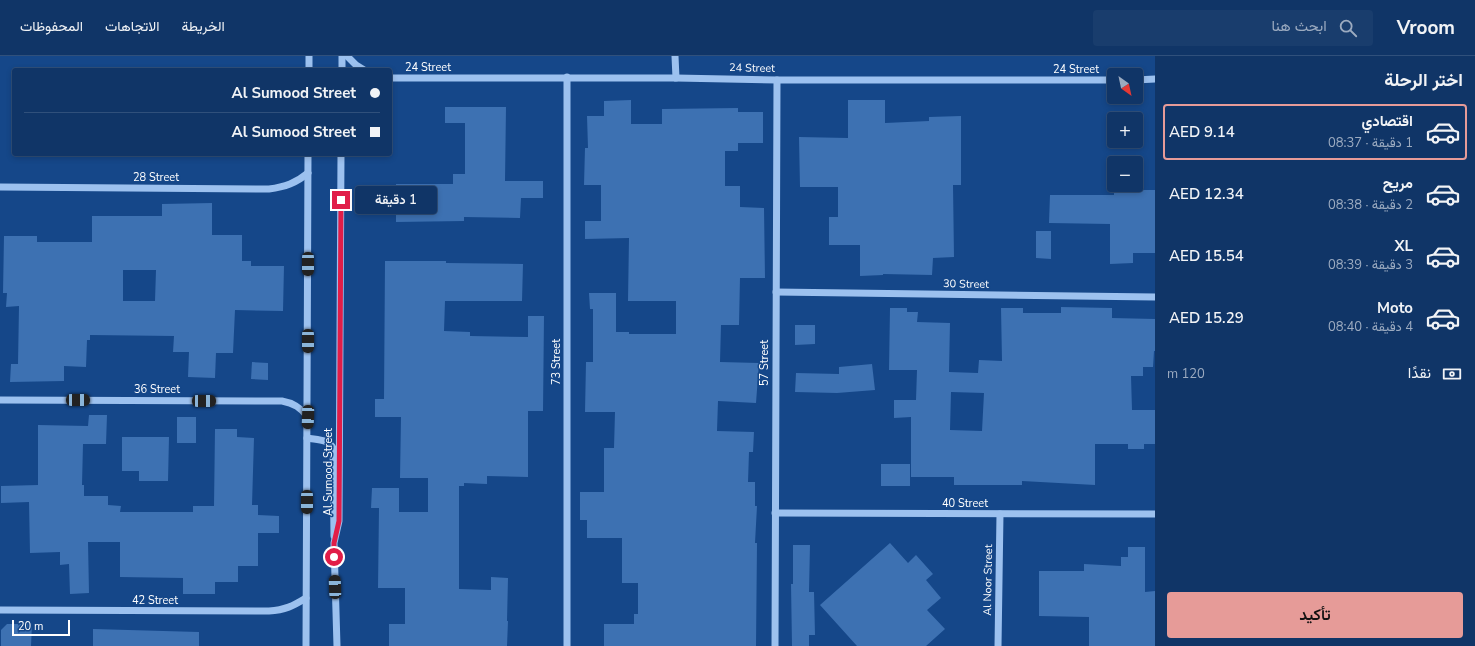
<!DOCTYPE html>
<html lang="ar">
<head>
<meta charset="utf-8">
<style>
  body { margin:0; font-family:"Nunito Sans",Vazirmatn,sans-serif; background:#193d6d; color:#f1f3f6; direction:rtl; height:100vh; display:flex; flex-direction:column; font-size:15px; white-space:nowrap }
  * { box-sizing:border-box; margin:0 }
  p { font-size:13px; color:#9cabc0 }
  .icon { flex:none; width:22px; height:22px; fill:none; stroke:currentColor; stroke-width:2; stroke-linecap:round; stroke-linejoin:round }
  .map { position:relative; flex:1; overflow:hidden; direction:ltr }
  .side { display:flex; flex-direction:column; background:#103567; width:320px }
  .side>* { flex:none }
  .guide { position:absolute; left:12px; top:12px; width:380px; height:88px; border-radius:4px; box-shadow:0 2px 6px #0003,0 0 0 1px #30507b; direction:rtl; display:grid; align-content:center; height:88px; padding:0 12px; background:#103567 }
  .needle { width:26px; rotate:147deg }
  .buttons { position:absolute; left:1107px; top:12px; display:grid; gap:8px }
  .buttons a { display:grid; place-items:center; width:36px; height:36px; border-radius:4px; background:#103567; box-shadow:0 2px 6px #0003,0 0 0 1px #30507b; font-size:20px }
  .scale { position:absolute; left:12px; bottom:10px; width:58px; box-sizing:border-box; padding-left:4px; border:2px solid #fff; border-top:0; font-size:11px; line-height:14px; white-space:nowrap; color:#fff; -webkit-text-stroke:3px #154789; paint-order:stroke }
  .end { position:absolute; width:18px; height:18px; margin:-9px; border:5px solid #e11d48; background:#fff; box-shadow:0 0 0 2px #fff }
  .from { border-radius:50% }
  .bubble { position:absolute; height:28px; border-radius:4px; background:#103567; box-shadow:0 2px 6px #0003,0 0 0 1px #30507b; font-size:13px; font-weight:600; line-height:28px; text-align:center; direction:rtl }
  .car { position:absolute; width:12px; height:24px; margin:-12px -6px; border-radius:5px; box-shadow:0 0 3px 1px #0007; background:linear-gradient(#222 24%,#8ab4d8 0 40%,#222 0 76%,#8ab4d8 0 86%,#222 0) }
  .guide b { display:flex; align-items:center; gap:14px; height:38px; font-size:15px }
  .guide b+b { border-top:1px solid #30507b }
  .guide i { width:10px; height:10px; background:#f1f3f6 }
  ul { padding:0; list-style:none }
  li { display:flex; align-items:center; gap:12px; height:56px; margin:0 8px 6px; padding:0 4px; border:2px solid transparent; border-radius:4px }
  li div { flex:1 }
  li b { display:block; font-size:15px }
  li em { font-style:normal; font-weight:600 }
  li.on { border-color:#e69b98 }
  li>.icon { width:36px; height:36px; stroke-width:1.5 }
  h2 { padding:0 12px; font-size:18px; line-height:48px }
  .pay { display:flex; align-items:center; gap:10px; height:44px; padding:0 12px; font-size:15px }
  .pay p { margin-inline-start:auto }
  .action { display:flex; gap:8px; margin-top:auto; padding:8px 12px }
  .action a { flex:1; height:46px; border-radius:4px; background:#e69b98; color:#111; font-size:16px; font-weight:600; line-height:46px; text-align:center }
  header { display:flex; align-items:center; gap:24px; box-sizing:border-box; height:56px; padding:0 20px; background:#103567; border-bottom:1px solid #30507b }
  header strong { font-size:19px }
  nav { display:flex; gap:22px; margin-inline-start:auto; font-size:14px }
  .search { width:280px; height:36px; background:#193d6d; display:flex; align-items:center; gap:10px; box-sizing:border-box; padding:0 14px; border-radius:4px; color:#9cabc0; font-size:15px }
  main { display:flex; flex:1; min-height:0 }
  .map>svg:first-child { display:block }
  .building { fill:#3d71b2; fill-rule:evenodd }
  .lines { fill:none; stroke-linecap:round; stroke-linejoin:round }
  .minor { stroke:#9cc1ef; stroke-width:7 }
  .route { stroke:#e11d48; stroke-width:5 }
  .labels { text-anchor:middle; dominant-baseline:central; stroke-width:3; stroke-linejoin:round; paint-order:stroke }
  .street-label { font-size:11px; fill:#fff; stroke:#154789 }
</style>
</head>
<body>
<header>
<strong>Vroom</strong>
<div class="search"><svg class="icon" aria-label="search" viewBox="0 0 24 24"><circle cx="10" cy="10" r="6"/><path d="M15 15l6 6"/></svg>ابحث هنا</div>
<nav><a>الخريطة</a><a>الاتجاهات</a><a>المحفوظات</a></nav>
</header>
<main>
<section class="side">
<h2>اختر الرحلة</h2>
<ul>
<li class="on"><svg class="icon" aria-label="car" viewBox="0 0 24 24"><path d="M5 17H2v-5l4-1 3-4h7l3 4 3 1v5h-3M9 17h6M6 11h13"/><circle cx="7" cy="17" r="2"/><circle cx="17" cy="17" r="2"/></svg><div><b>اقتصادي</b><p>1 دقيقة · 08:37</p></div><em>AED 9.14</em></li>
<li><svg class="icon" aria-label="car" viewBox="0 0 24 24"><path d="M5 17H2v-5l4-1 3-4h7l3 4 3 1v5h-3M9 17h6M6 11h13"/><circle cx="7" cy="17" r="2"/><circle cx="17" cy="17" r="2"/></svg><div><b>مريح</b><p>2 دقيقة · 08:38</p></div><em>AED 12.34</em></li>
<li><svg class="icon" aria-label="car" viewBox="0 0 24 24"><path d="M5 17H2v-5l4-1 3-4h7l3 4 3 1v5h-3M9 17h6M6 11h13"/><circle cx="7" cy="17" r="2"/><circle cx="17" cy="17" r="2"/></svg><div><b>XL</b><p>3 دقيقة · 08:39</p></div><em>AED 15.54</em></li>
<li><svg class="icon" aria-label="car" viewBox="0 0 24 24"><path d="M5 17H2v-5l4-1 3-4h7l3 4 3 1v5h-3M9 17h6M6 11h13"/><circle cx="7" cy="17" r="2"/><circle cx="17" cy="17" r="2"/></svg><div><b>Moto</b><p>4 دقيقة · 08:40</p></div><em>AED 15.29</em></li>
</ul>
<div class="pay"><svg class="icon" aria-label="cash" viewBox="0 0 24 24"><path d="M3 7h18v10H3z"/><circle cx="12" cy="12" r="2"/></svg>نقدًا<p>120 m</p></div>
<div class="action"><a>تأكيد</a></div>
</section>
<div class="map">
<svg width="1155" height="590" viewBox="0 0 1155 590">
  <rect width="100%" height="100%" fill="#154789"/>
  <g class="building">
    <polygon points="631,44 631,68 662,68 662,53 738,52 738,56 763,56 763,87 738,87 738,95 725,95 725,130 740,130 740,151 764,152 765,222 740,222 739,269 721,269 720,306 759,307 756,347 718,345 717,375 754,376 753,396 749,396 748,426 755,426 755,450 757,450 755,487 757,487 756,590 604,590 604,568 634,568 634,558 638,558 638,527 622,527 622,482 587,482 587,464 580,464 580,436 604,436 604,392 614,392 615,356 585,356 586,306 593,306 593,253 590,253 589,237 616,237 616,276 629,276 629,278 676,278 676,245 628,245 629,182 585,183 585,165 601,165 601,129 584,129 585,92 588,92 587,60 604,60 604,45"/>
    <polygon points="848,44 885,44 885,67 929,65 929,61 961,60 961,129 953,129 954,201 933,202 932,219 883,218 883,219 860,220 860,189 829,189 829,161 838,161 838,131 800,131 799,81 848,82"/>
    <polygon points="445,51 506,51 505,125 543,125 543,142 521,142 520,162 464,161 464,165 396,166 396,128 453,128 453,118 465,118 465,67 445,67"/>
    <polygon points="1114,134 1155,134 1155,197 1133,197 1133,207 1110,208 1110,168 1049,167 1050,139 1114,139"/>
    <path d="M212 147V179H242V205H251V210H284L283 255 235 254 233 297H216L215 322 188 321 189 296H173L174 280 90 279V284H87L86 311 64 310V325L10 326 11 308H18L19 250 6 251 7 237H3L4 180H37V186H92V160H162V148ZM123 214H156L155 245H123Z"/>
    <polygon points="1036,175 1051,175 1051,203 1036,202"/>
    <polygon points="385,205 446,205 446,207 523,208 522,245 445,245 444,275 470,276 470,280 528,281 528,260 544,260 543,355 528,355 528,421 487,420 487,428 464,427 464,430 459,430 459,533 491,534 491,521 508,522 507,565 508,565 507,590 389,590 389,568 405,568 405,532 378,532 379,452 371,452 372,432 399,432 399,456 428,456 428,422 400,422 401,361 375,361 375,343 384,343"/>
    <path d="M1061 251 1112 252V262L1155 263V295H1154L1153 311H1143V320H1131L1132 354H1155V388H1144V393H1128V388H1095V429L1022 425V429H954V421H911V361L894 362V344H916L917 314H889L890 252H907V256H918L917 266 950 267 949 316 978 317 979 304 1002 305 1001 252H1023V257H1061ZM951 336 984 337 982 375 950 374Z"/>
    <polygon points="795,269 815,269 815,288 795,289"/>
    <polygon points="252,306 268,307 268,324 251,323"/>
    <polygon points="872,308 875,334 837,337 795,336 796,317 839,318 839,311"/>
    <polygon points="89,359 107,359 106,388 83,388 82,429 84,429 84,440 108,440 108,449 121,450 120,456 193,456 193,450 214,450 215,373 237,373 237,381 254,382 252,449 258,449 258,459 279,460 279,477 258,477 258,510 238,510 238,526 215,526 215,538 183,538 183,522 120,521 120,486 88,486 89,537 70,538 69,508 60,509 60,496 30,497 29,446 1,447 1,430 38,429 38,369 88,370"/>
    <rect x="177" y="361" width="19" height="26"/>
    <polygon points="122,381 169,381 168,425 139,425 139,415 122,415"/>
    <rect x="881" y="408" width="29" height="22"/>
    <polygon points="890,487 908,507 916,499 933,518 926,524 941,542 927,554 945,573 926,590 857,590 820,549"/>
    <polygon points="793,489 810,489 809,536 814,536 815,579 809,579 809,590 792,590 791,528 793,528"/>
    <polygon points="1128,491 1145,491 1145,536 1155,535 1155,590 1089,590 1089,561 1039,560 1039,515 1084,515 1084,508 1121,510 1121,501 1128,501"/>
    <polygon points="7,568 32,568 31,590 1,590 1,574"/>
    <polygon points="93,573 199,576 199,590 93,590"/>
  </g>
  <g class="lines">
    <g class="minor">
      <polyline points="347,0 356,9 364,14"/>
      <polyline points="675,0 676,22"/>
      <polyline points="309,14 309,0"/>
      <polyline points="342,14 342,0"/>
      <polyline points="390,22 676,22 777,24 1114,24"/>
      <polyline points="1136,24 1155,23"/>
      <path d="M0 131 269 133C285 131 296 127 308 117"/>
      <polyline points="776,236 1155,241"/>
      <path d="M0 344 282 345C294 347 301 352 308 361"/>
      <path d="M307 382C317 384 328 383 333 392L334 480"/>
      <polyline points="775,457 1155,458"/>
      <path d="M0 554 269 555C285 554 293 550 306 542"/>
      <polyline points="306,590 308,98"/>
      <polyline points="337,590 334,487 339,465 341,98"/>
      <polyline points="567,590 567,21"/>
      <polyline points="775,590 777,24"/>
      <polyline points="998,590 1000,458"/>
    </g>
  </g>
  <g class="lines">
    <polyline class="route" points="334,501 334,487 339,465 341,144"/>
  </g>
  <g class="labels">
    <g class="street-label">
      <text x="428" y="11">24 Street</text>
      <text transform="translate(752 12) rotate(1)">24 Street</text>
      <text x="1076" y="13">24 Street</text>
      <text x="156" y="121">28 Street</text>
      <text transform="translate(966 228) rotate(1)">30 Street</text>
      <text transform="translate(556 306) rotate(-90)">73 Street</text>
      <text transform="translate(764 307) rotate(-90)">57 Street</text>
      <text x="157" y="333">36 Street</text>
      <text transform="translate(328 416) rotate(-90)">Al Sumood Street</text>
      <text x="965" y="447">40 Street</text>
      <text transform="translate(988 524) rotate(-89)">Al Noor Street</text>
      <text x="155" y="544">42 Street</text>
    </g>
  </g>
</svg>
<div class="buttons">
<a><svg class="needle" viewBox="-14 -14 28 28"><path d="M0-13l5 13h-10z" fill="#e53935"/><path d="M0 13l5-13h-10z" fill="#9cabc0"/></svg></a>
<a>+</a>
<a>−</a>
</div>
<div class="scale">20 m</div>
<i class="end from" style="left:334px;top:501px"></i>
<i class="end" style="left:341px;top:144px"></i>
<div class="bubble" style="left:355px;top:130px;width:82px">1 دقيقة</div>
<i class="car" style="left:308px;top:208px;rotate:180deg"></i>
<i class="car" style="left:308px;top:285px;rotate:180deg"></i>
<i class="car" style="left:78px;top:344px;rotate:90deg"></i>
<i class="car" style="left:204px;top:345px;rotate:90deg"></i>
<i class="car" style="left:308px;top:361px;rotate:182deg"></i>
<i class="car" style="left:307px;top:446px;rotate:180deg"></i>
<i class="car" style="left:335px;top:531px;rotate:358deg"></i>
<div class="guide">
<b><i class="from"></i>Al Sumood Street</b>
<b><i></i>Al Sumood Street</b>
</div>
</div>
</main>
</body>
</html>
